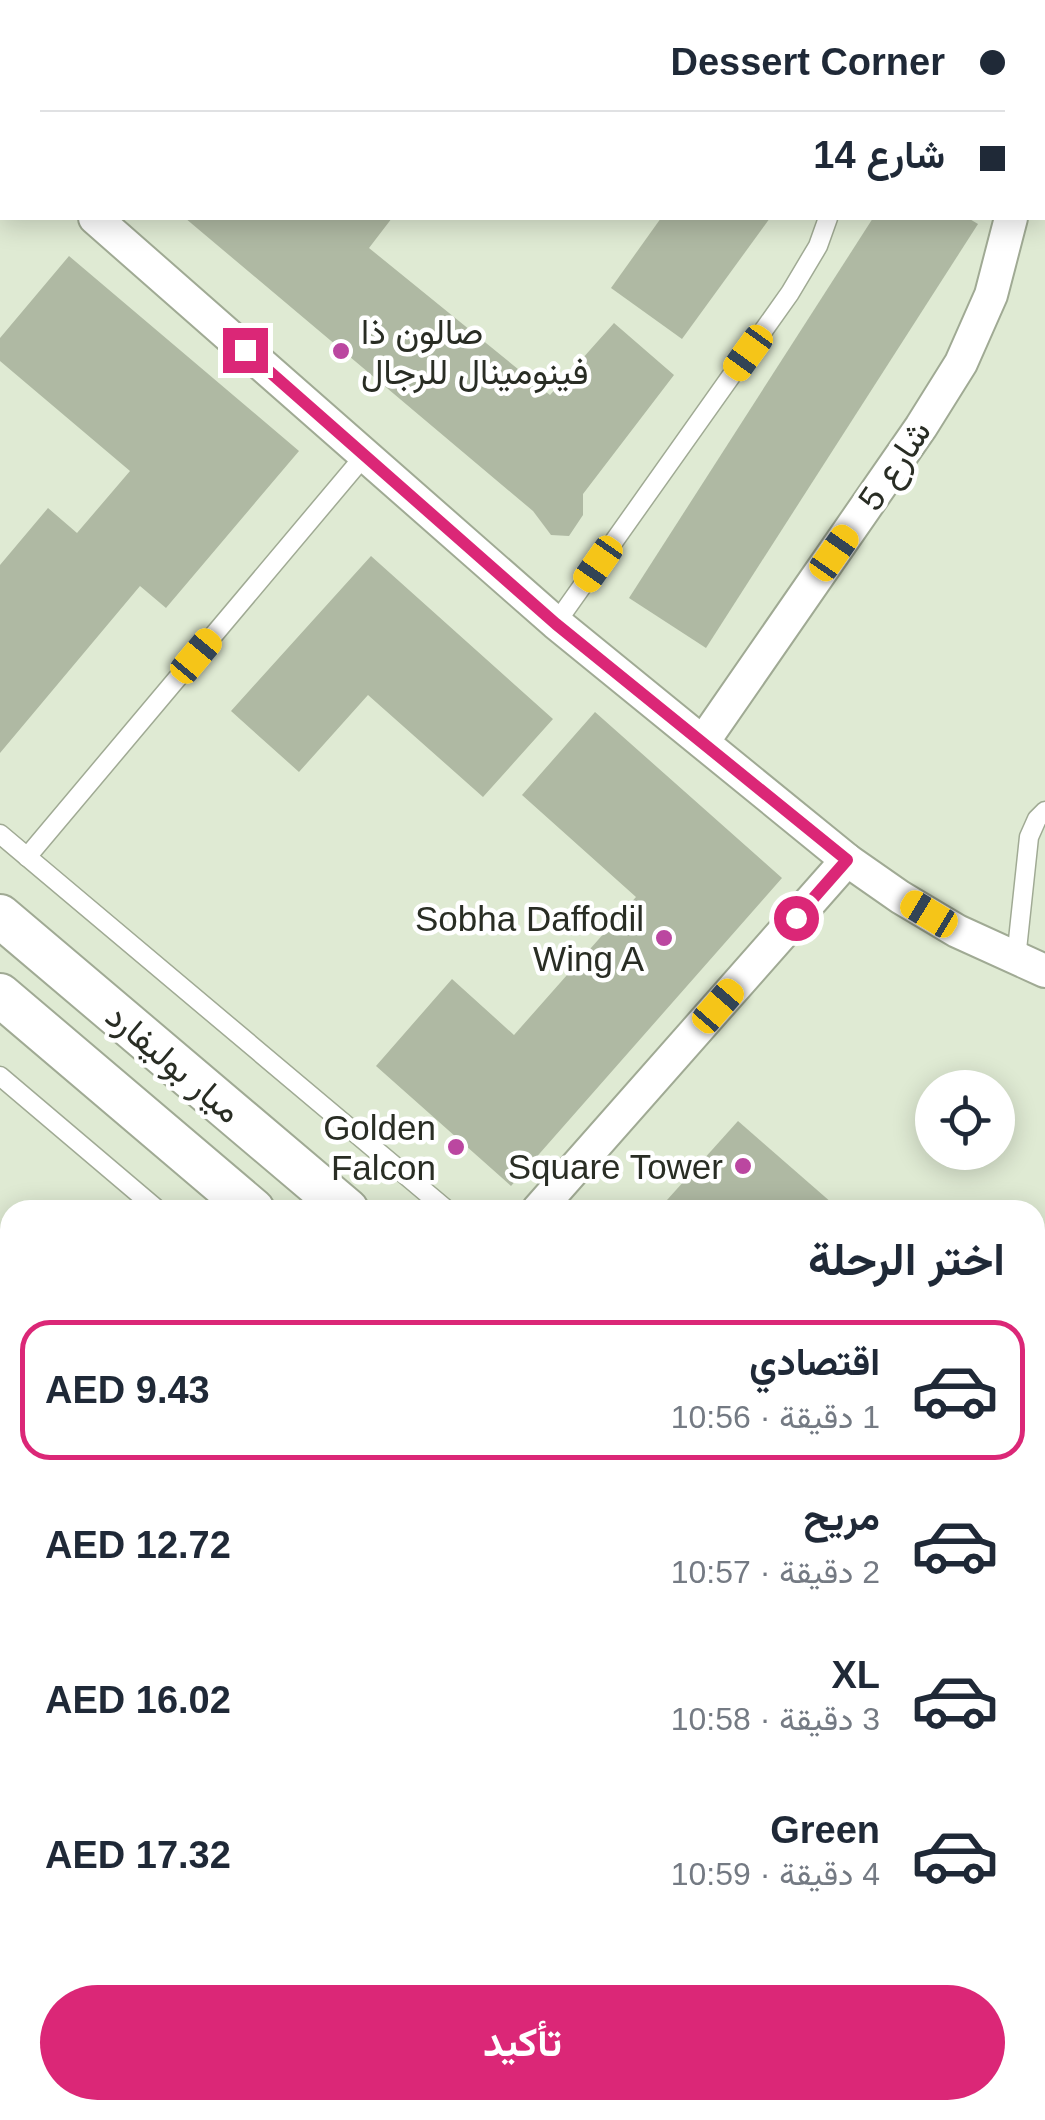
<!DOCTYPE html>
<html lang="ar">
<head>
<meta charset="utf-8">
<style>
  body { margin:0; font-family:Helvetica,Vazirmatn,sans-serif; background:#f2f2f3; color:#1f2937; direction:rtl; height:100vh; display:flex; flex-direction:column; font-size:38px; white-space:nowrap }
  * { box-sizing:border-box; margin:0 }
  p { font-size:32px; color:#747a83 }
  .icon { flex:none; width:55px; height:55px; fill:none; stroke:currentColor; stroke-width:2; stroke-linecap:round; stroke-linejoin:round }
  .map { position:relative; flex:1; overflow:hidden; direction:ltr }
  .sheet { position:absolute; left:0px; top:1200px; width:1045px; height:920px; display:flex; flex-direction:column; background:#fff; border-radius:30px 30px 0 0; box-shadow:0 5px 25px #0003; direction:rtl }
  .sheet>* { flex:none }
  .hud { position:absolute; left:0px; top:0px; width:1045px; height:220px; box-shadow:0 5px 25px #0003; direction:rtl; display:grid; align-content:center; height:220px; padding:0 40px; background:#fff }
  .fabs { position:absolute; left:915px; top:1070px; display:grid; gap:20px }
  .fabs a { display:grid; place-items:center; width:100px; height:100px; border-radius:50%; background:#fff; box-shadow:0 5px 25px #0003; font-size:50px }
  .end { position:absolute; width:45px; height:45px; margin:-22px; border:12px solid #db2777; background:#fff; box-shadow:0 0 0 5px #fff }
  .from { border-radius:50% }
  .car { position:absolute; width:30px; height:60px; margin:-30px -15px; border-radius:12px; box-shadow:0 0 8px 2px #0007; background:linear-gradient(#f5c518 24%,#345 0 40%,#f5c518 0 76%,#345 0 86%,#f5c518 0) }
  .hud b { display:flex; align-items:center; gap:35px; height:95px; font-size:38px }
  .hud b+b { border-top:2px solid #e0e1e3 }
  .hud i { width:25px; height:25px; background:#1f2937 }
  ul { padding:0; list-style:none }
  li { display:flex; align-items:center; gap:30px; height:140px; margin:0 20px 15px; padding:0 20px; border:5px solid transparent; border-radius:30px }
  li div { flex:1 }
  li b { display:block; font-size:38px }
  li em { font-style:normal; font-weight:700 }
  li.active { border-color:#db2777 }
  li>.icon { width:90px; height:90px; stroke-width:1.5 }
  h2 { padding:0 40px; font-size:45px; line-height:120px }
  .primary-button { display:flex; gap:20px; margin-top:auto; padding:20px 40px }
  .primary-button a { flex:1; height:115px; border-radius:60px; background:#db2777; color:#fff; font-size:40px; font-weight:700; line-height:115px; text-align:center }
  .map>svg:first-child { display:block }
  .building { fill:#afb9a3 }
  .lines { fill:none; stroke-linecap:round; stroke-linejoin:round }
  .service-casing { stroke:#a0aa94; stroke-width:21 }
  .minor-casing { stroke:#a0aa94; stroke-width:36 }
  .tertiary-casing { stroke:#a0aa94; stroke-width:46 }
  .path { stroke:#9da593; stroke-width:6; stroke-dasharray:5 5; stroke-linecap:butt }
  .service { stroke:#fff; stroke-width:18 }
  .minor { stroke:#fff; stroke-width:32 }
  .tertiary { stroke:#fff; stroke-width:42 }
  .route { stroke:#db2777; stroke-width:12 }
  .poi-dot { fill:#bb47a0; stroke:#fff; stroke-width:4 }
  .labels { text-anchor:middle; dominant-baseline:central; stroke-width:9; stroke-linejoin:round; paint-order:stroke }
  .poi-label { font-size:35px; fill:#292d24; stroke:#fff; text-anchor:end }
  .street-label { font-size:35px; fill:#292d24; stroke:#fff }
</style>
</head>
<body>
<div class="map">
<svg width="1045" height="2120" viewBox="0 0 1045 2120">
  <rect width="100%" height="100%" fill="#dfead3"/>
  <g class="building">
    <polygon points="185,218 392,218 369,248 550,395 614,323 674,375 583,494 583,515 569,536 551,535 533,511"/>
    <polygon points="661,218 770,218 682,339 611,288"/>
    <polygon points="873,218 968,218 978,224 706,648 629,598"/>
    <polygon points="69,256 299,451 166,608 140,586 0,753 0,565 48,508 77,533 130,471 0,361 0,338"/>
    <polygon points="371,556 553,719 483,797 368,695 299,772 231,711"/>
    <polygon points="595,712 782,878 511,1186 376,1066 452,979 514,1035 636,897 522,795"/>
    <polygon points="738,1121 840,1210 658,1210"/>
    <polygon points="0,1558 10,1567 10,1700 0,1691"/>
  </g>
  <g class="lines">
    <g class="service-casing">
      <g id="service">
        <polyline points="556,623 790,293 818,246 828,218"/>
        <polyline points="0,834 447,1210"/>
        <polyline points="27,857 365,455"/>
        <polyline points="1016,959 1029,837 1037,819 1045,811"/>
        <polyline points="0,1076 158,1210"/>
        <polyline points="0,1460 10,1468"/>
        <polyline points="401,2110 413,2120"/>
      </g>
    </g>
    <g class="minor-casing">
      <g id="minor">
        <polyline points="705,0 709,2"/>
        <polyline points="14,2 15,0"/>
        <polyline points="0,30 2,25"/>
        <polyline points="1042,130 1045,131"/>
        <polyline points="0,137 2,139"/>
        <polyline points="95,218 556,623 847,860 900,897 957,931 1045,971"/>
        <polyline points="703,742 921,427 961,363 991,295 1011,218"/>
        <polyline points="538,1210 847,860"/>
        <polyline points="0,1767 10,1775"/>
        <polyline points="204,2120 207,2110"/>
      </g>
    </g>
    <g class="tertiary-casing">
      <g id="tertiary">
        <polyline points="0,916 347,1210"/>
        <polyline points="0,995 253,1210"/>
        <polyline points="1035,1616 1045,1621"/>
        <polyline points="1035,1940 1045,1934"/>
        <polyline points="867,2120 870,2110"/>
        <polyline points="917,2120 920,2110"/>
      </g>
    </g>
    <polyline class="path" points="801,2 802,0"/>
    <use href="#service" class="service"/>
    <use href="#minor" class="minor"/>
    <use href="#tertiary" class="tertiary"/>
  </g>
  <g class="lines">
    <polyline class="route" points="245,350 556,624 847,860 796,918"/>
  </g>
  <g class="poi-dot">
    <circle cx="341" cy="351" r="10"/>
    <circle cx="664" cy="938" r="10"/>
    <circle cx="456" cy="1147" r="10"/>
    <circle cx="743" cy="1166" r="10"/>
  </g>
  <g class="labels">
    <g class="poi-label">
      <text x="361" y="331" text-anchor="start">صالون ذا<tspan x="361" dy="40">فينومينال للرجال</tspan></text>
      <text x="644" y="918">Sobha Daffodil<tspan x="644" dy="40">Wing A</tspan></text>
      <text x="436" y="1127">Golden<tspan x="436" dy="40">Falcon</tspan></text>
      <text x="723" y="1166">Square Tower</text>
    </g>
    <g class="street-label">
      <text transform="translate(894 465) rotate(-56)">شارع 5</text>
      <text transform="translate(174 1063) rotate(40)">ميار بوليفارد</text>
    </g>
  </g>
</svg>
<div class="fabs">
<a><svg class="icon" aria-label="locate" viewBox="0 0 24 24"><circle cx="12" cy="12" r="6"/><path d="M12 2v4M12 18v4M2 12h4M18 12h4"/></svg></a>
</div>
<i class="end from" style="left:796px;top:918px"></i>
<i class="end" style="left:245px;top:350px"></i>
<i class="car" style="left:748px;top:353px;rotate:216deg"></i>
<i class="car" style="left:834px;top:553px;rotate:35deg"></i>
<i class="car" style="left:598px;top:564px;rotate:215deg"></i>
<i class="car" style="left:196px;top:656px;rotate:40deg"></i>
<i class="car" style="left:929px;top:914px;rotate:301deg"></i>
<i class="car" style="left:718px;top:1006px;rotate:41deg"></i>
<div class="hud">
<b><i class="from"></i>Dessert Corner</b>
<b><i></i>شارع 14</b>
</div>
<section class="sheet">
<h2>اختر الرحلة</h2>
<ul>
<li class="active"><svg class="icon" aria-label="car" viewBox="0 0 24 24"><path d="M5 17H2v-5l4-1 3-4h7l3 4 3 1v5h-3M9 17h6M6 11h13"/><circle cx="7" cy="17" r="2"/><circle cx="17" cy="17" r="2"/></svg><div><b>اقتصادي</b><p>1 دقيقة · 10:56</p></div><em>AED 9.43</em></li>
<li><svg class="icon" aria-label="car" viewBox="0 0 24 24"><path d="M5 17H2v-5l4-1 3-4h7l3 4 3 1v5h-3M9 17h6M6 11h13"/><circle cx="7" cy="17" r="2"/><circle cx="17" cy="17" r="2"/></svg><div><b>مريح</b><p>2 دقيقة · 10:57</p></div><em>AED 12.72</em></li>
<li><svg class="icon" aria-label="car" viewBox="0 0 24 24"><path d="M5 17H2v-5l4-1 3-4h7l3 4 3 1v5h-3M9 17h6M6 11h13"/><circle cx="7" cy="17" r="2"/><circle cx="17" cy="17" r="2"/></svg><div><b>XL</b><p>3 دقيقة · 10:58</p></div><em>AED 16.02</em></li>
<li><svg class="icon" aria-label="car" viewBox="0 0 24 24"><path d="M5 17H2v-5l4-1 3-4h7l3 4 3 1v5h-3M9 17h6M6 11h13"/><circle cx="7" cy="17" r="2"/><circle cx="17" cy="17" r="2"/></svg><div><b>Green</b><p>4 دقيقة · 10:59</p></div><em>AED 17.32</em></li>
</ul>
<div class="primary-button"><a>تأكيد</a></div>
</section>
</div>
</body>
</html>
